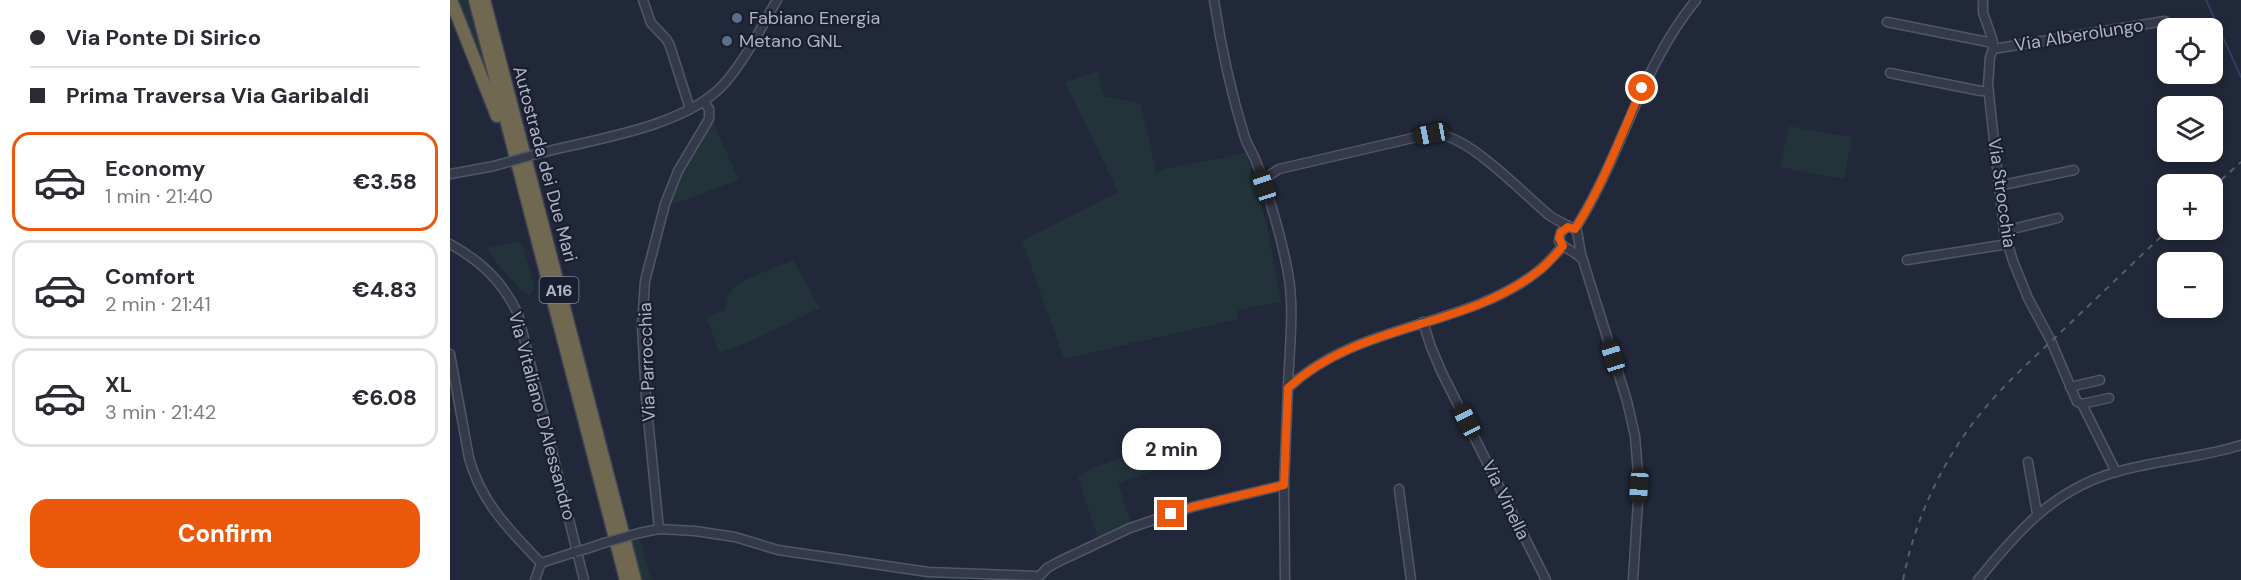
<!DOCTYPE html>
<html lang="en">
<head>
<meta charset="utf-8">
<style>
  body { margin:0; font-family:"DM Sans",sans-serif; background:#f2f2f3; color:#2b2b33; height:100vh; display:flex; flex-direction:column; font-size:22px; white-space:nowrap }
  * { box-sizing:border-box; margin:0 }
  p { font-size:20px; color:#7c7c81 }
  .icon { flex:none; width:33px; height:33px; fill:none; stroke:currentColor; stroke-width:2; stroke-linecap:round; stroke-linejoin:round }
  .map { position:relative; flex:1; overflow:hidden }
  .details { display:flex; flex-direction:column; background:#fff; width:450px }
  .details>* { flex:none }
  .banner { display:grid; align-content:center; height:132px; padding:0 30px; background:#fff }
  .controls { position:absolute; left:1707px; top:18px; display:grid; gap:12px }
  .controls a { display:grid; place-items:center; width:66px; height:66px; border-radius:12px; background:#fff; box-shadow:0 3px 9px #0003; font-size:30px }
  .end { position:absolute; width:27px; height:27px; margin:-14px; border:8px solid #ea580c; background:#fff; box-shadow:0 0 0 3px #fff }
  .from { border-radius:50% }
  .bubble { position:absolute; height:42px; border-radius:18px; background:#fff; box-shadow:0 3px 9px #0003; font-size:20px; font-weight:800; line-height:42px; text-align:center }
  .car { position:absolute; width:18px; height:36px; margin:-18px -9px; border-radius:8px; box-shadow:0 0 4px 2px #0007; background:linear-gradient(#222 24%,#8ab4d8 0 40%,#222 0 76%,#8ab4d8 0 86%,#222 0) }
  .banner b { display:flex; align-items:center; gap:21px; height:57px; font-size:22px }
  .banner b+b { border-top:2px solid #e1e1e2 }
  .banner i { width:15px; height:15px; background:#2b2b33 }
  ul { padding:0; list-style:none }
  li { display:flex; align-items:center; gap:18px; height:99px; margin:0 12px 9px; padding:0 18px; border:3px solid #e1e1e2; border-radius:18px }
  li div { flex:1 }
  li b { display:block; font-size:22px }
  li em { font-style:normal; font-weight:800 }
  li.on { border-color:#ea580c }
  li>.icon { width:54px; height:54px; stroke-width:1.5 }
  .button { display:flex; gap:12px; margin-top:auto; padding:12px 30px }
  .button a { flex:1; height:69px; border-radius:18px; background:#ea580c; color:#fff; font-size:24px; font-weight:800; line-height:69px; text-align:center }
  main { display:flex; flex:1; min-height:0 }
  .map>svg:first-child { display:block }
  .green { fill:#22343a }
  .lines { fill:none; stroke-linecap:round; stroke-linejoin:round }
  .stream { stroke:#323e5f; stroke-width:2 }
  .minor-casing { stroke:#515767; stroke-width:11 }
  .highway-casing { stroke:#3e4454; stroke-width:15 }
  .minor { stroke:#343a4a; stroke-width:8 }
  .highway { stroke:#706850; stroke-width:12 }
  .rail { stroke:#555d71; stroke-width:2; stroke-dasharray:6 6; stroke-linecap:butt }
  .minor-bridge-casing { stroke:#515767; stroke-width:11; stroke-linecap:butt }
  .minor-bridge { stroke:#343a4a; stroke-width:8 }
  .route { stroke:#ea580c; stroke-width:8 }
  .service-dot { fill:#5c6f8a; stroke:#191f2e; stroke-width:2 }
  .labels { text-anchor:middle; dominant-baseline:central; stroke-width:4.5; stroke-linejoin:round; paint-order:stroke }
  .shield { fill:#191f2e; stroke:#818798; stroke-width:1.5 }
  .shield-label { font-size:16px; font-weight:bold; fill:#aeb4c6 }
  .poi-label { font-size:18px; fill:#aeb4c6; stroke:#191f2e; text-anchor:start }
  .street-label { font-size:18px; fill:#aeb4c6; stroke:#191f2e }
</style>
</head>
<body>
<main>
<section class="details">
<div class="banner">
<b><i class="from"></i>Via Ponte Di Sirico</b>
<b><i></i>Prima Traversa Via Garibaldi</b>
</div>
<ul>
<li class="on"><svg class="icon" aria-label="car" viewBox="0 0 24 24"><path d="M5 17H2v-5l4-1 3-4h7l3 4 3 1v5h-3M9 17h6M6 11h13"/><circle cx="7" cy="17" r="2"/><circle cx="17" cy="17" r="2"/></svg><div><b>Economy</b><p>1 min · 21:40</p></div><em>€3.58</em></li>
<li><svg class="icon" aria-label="car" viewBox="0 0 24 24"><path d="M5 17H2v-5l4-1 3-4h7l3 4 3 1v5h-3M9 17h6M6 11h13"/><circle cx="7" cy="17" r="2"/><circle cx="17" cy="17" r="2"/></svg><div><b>Comfort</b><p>2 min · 21:41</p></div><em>€4.83</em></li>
<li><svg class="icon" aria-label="car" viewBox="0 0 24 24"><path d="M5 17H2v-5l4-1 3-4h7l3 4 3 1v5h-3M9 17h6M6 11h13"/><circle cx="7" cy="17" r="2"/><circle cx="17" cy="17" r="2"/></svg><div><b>XL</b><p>3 min · 21:42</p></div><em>€6.08</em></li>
</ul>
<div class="button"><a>Confirm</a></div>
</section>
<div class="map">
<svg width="1791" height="580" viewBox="0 0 1791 580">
  <rect width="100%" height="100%" fill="#202839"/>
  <g class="green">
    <polygon points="8,0 17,0 32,56 30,55"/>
    <polygon points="647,72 654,96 691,104 706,173 715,169 796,153 817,225 831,302 788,310 788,319 614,359 572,241 668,192 615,82"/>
    <polygon points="261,118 289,180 216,207 230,171"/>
    <polygon points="1339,126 1402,137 1394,179 1330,167"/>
    <polygon points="71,241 85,288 79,295 74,292 47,264 37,248"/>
    <path d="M343 260 370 308 301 341 270 353 256 317 275 310C276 304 276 298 280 292 289 278 327 268 343 260Z"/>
    <polygon points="705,446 712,468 668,483 681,523 648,539 628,477 638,470"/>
    <polygon points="189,538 202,580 192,580 181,540"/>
  </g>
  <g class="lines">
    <polyline class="stream" points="1756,0 1791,77"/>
    <g class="minor-casing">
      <g id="minor">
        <polyline points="193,0 201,23 217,40 220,46 240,109"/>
        <path d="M764 0C771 47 781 93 795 138 798 146 802 152 805 159 818 190 832 240 838 273 845 310 839 350 838 388"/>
        <polyline points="1533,0 1533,13 1542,38 1543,49 1540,57 1538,86 1554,231 1563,261 1578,298 1601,341 1627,402 1632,404 1666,472"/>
        <polyline points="1437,22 1543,43"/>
        <polyline points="1543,49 1715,21"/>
        <polyline points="1440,73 1531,91 1539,91"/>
        <path d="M90 153C145 139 234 127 273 85 295 61 310 29 327 0"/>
        <polyline points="0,174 44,166"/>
        <path d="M814 186 818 176 829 169 967 137C977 135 985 133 995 136 1025 143 1074 194 1099 215 1108 222 1119 225 1127 231L1131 254 1177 401 1185 436 1189 486 1183 580"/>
        <polyline points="1548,186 1624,170"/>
        <path d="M1117 227 1111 232 1109 241C1114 249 1125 251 1132 259"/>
        <path d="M1125 229C1172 156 1190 68 1246 0"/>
        <polyline points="1554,231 1608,218"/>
        <path d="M0 244C31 261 53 282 68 314L134 580"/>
        <polyline points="1457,260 1558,244"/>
        <polyline points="973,322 981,347 992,373 1096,580"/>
        <path d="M0 354 19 458C31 502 60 531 91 563L125 552"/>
        <polyline points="1620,387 1650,380"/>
        <polyline points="1632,404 1659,398"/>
        <polyline points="1578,462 1587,513"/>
        <polyline points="949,489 961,580"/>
        <polyline points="209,529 196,398 192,325 195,281 215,204 228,171 259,119 259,109 254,102"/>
        <polyline points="189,533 209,529 245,531 285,537 328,550 478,572 588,576"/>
        <polyline points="136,549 154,543"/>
        <polyline points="587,579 597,568 610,561 680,528 742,507 834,485"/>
        <polyline points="85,580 91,563"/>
        <path d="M835 580 834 485 838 388C908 322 1013 329 1087 272 1096 265 1105 255 1113 246"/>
        <path d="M1528 580C1567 532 1604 489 1666 472 1707 460 1750 458 1791 445"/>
      </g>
    </g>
    <g class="highway-casing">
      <g id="highway">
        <polyline points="1,0 47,116"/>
        <polyline points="25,0 176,580"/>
        <polyline points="34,0 185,580"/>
      </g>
    </g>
    <use href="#minor" class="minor"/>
    <use href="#highway" class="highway"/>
    <g class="rail">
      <polyline points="1762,188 1791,162"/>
      <path d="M1453 580C1466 514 1496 452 1541 401 1563 376 1588 354 1612 331 1648 297 1683 263 1718 230"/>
    </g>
    <g class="minor-bridge-casing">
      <g id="minor-bridge">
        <polyline points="44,166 90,153"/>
        <polyline points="154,543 189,533"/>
        <polyline points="125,552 136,549"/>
      </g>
    </g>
    <use href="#minor-bridge" class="minor-bridge"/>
  </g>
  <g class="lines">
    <path class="route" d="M721 514 742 507 834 485 838 388C909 322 1014 329 1087 272 1097 265 1105 255 1113 246L1109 238 1111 232 1118 227 1125 229C1153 185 1171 136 1192 88"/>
  </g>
  <g class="service-dot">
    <circle cx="287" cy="18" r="6"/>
    <circle cx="277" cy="41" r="6"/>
  </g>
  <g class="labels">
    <rect class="shield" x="89.5" y="277" width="39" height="26" rx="4.5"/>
    <g class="shield-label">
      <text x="109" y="290">A16</text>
    </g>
    <g class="poi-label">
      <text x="299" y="18">Fabiano Energia</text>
      <text x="289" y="41">Metano GNL</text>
    </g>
    <g class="street-label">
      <text transform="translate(1629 35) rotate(-9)">Via Alberolungo</text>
      <text transform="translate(95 164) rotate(75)">Autostrada dei Due Mari</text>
      <text transform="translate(1552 193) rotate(82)">Via Strocchia</text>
      <text transform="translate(197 362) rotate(-92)">Via Parrocchia</text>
      <text transform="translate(92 416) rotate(75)">Via Vitaliano D'Alessandro</text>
      <text transform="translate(1056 500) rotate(64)">Via Vinella</text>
    </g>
  </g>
</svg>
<div class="controls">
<a><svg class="icon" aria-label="locate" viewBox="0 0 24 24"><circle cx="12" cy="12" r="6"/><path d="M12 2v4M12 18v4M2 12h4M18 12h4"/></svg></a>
<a><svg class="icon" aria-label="layers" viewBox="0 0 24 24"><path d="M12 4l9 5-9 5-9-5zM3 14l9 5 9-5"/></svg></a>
<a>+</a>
<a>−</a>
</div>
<i class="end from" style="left:1192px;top:88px"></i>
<i class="end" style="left:721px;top:514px"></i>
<div class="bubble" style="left:672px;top:428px;width:99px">2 min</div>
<i class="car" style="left:981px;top:134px;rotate:259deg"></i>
<i class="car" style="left:814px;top:186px;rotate:342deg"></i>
<i class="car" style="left:1163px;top:357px;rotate:343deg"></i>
<i class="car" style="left:1017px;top:421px;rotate:333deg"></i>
<i class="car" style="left:1189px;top:486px;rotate:184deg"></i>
</div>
</main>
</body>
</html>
